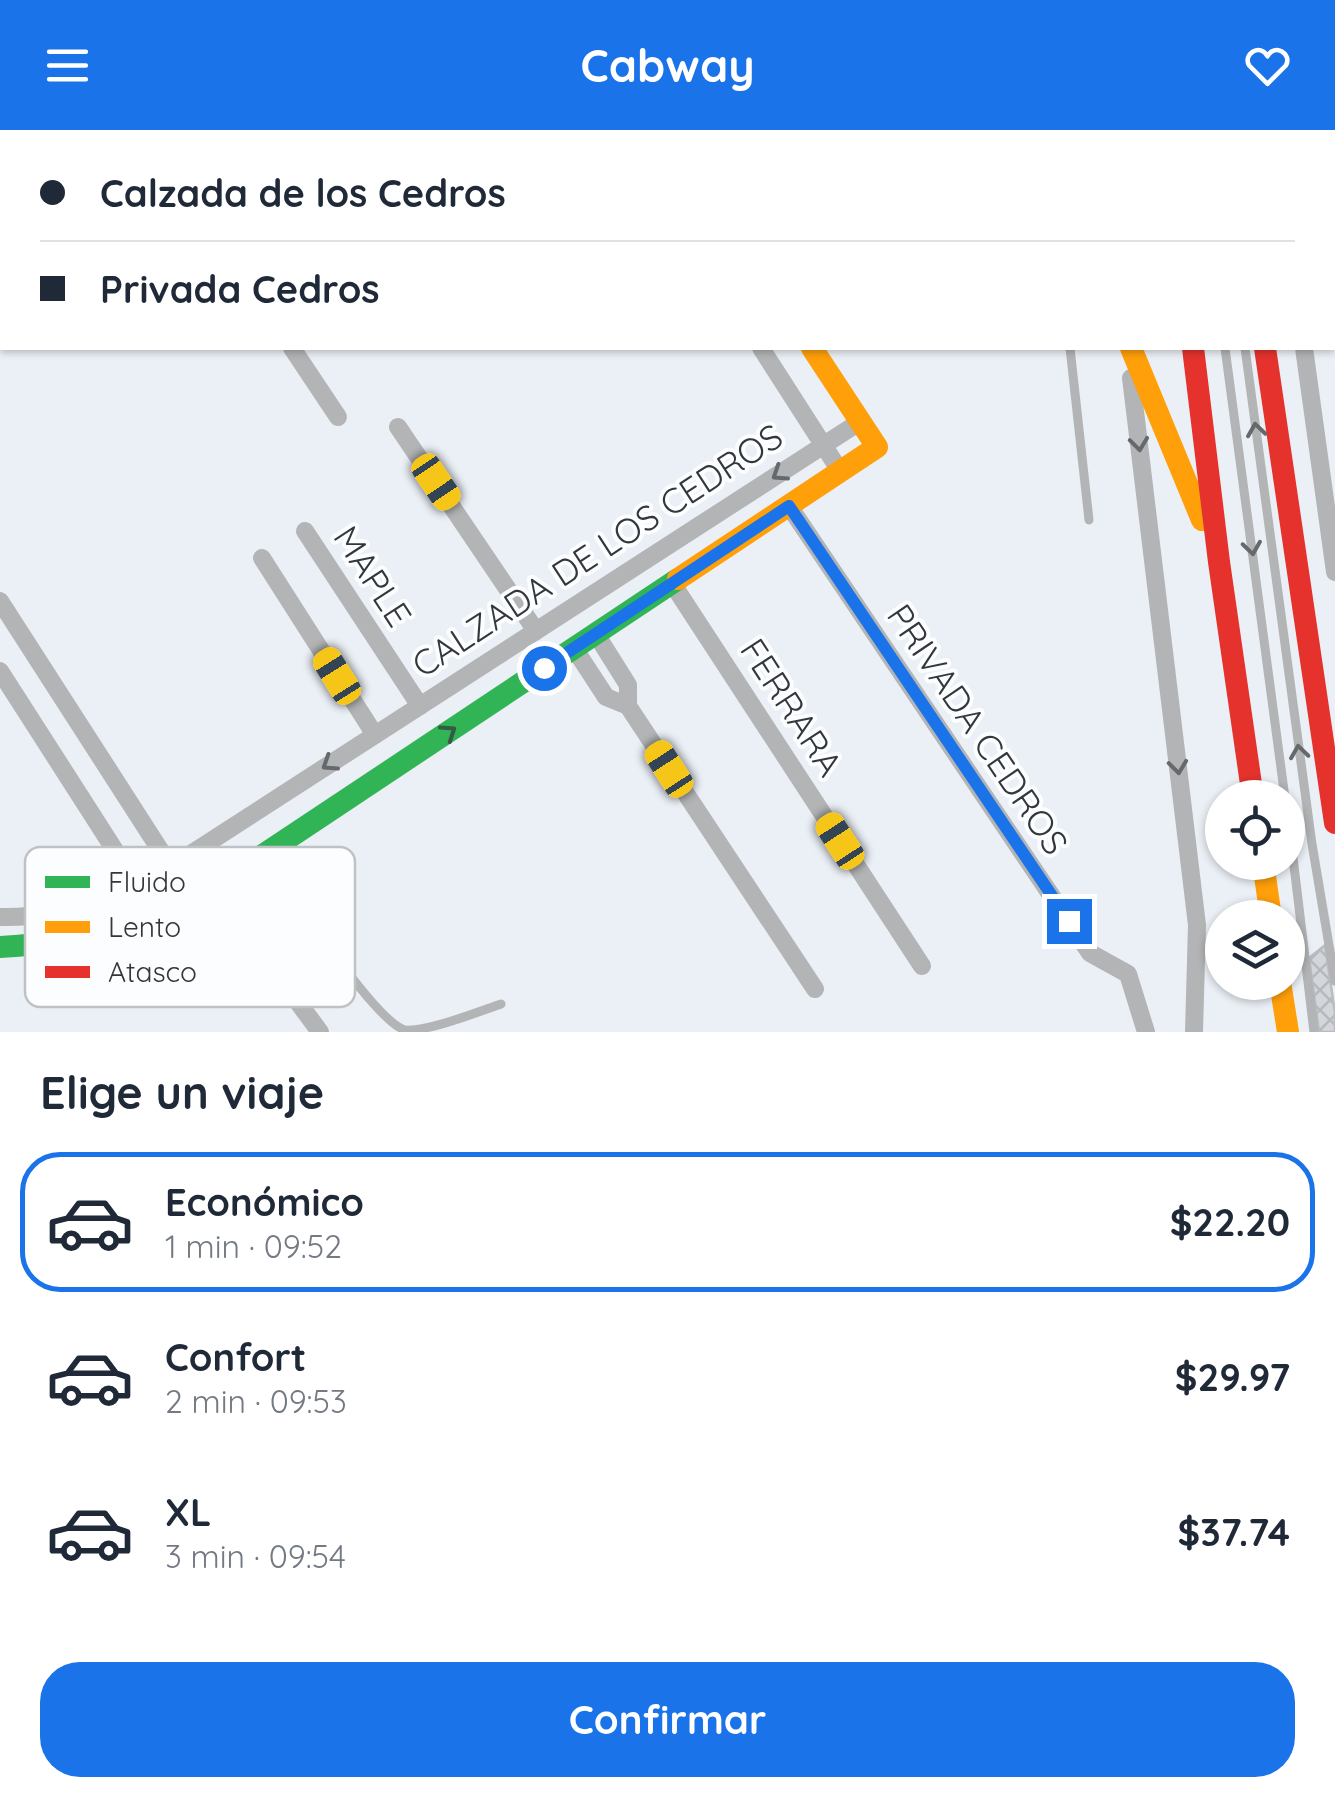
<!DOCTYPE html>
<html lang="es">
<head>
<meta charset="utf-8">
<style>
  body { margin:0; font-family:Quicksand,sans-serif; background:#f6f6f7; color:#1f2937; height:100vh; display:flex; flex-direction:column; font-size:38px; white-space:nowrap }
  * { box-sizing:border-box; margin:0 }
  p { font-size:32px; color:#747a83 }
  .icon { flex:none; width:55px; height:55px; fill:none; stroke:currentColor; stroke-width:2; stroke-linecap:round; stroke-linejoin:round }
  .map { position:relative; height:902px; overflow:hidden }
  .panel { display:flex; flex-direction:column; background:#fff; flex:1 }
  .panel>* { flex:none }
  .hud { position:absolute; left:0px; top:0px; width:1335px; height:220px; box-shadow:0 2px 8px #0004; display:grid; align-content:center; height:220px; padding:0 40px; background:#fff }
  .fabs { position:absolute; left:1205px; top:650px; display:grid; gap:20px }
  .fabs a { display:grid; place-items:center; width:100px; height:100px; border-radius:50%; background:#fff; box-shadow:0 2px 8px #0004; font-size:50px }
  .end { position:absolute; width:45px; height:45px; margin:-22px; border:12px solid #1a73e8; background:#fff; box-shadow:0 0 0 5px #fff }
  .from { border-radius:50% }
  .car { position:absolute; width:30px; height:60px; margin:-30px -15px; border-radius:12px; box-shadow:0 0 8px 2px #0007; background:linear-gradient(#f5c518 24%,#345 0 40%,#f5c518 0 76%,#345 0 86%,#f5c518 0) }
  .hud b { display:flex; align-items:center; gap:35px; height:95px; font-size:38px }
  .hud b+b { border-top:2px solid #e0e1e3 }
  .hud i { width:25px; height:25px; background:#1f2937 }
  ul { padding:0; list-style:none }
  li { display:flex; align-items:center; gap:30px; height:140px; margin:0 20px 15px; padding:0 20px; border:5px solid transparent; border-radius:40px }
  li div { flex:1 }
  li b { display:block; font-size:38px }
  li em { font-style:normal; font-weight:700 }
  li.current { border-color:#1a73e8 }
  li>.icon { width:90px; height:90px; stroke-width:1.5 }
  h2 { padding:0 40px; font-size:45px; line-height:120px }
  .cta { display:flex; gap:20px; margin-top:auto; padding:20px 40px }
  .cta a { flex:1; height:115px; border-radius:40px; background:#1a73e8; color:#fff; font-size:40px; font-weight:700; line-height:115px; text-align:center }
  header { display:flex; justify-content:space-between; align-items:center; height:130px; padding:0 40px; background:#1a73e8; color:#fff; font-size:45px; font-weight:700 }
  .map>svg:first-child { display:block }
  .building { fill:url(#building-cross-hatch); stroke:#b9bcc1; stroke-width:2.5 }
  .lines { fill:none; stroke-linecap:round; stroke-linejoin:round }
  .lane { stroke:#b3b4b5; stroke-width:9 }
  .street { stroke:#b3b4b5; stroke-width:18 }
  .fast { stroke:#30b455; stroke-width:22 }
  .slow { stroke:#ff9f0a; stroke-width:22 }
  .jam { stroke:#e5322d; stroke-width:22 }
  .oneway { stroke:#66696c }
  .oneway2 { stroke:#325c43 }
  .route { stroke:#1a73e8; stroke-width:12 }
  .labels { text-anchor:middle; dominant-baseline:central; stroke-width:8; stroke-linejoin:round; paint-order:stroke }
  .street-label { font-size:35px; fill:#33373b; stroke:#fbfdff }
  .key { fill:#fbfdff; stroke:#bfc2c4; stroke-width:2.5 }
  .key-label { font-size:28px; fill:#33373b }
</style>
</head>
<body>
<header><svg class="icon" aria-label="menu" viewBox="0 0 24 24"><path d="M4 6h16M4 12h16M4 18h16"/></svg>Cabway<svg class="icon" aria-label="heart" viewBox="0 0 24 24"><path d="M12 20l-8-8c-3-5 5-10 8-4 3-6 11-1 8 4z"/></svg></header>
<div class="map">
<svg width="1335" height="902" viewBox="0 0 1335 902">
  <defs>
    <pattern id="building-cross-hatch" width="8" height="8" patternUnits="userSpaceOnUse" patternTransform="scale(2.5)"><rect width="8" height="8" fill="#d3d7db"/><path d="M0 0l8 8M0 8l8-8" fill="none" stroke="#b6b9bd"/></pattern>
  </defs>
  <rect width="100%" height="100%" fill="#ebf0f6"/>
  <polygon class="building" points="1325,815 1335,883 1335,902 1319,902 1309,828"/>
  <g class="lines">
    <g class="lane">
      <polyline points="236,0 238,2"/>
      <polyline points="1045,0 1046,2"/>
      <polyline points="1197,0 1197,2"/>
      <polyline points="1216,0 1216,2"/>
      <polyline points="1070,218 1089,390"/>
      <polyline points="1225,218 1285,668"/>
      <polyline points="1245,218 1312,714 1335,851"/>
      <polyline points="1288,686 1314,902"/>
      <path d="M267 726C287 757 375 892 405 900 427 902 478 882 501 874"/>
    </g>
    <g class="street">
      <polyline points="298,0 300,2"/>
      <polyline points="621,0 623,2"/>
      <polyline points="670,0 671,2"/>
      <polyline points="1102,0 1102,2"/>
      <polyline points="1275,0 1275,2"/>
      <polyline points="247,2 251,0"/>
      <polyline points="315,2 318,0"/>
      <polyline points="0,162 2,161"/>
      <polyline points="0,205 2,203"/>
      <polyline points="292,218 338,287"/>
      <polyline points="761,218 840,341"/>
      <polyline points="1304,218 1335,442"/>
      <polyline points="1131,248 1197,795 1194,902"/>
      <polyline points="398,297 536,501"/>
      <polyline points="789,376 1090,823 1128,844 1146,902"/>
      <polyline points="305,401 420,576"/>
      <polyline points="262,428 375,605"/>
      <polyline points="672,453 922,836"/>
      <polyline points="0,471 191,768"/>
      <polyline points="596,504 628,555 628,576"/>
      <polyline points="574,518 606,567 628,576 815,859"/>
      <polyline points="0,541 157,786"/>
      <polyline points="212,756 320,902"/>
      <path d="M0 787C69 789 125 761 183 729L861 291"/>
    </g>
    <g class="fast">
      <polyline points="1239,0 1240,2"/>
      <path d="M0 817C107 812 175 777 266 723L678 449"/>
    </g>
    <g class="slow">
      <polyline points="1167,0 1167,2"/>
      <polyline points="1131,218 1202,390"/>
      <polyline points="678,449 877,317 812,218"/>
      <polyline points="1263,732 1271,788"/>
      <polyline points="1280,852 1288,902"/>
    </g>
    <g class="jam">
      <polyline points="1193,218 1219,432 1253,668"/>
      <polyline points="1265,218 1335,693"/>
    </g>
  </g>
  <defs><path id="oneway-chevron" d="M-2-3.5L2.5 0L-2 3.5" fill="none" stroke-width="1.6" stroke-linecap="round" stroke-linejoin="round" transform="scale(2.5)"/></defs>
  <g class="oneway">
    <use href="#oneway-chevron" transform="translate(1256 300) rotate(-98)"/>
    <use href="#oneway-chevron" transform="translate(1139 314) rotate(83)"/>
    <use href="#oneway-chevron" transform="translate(779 344) rotate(147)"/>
    <use href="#oneway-chevron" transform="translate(1252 418) rotate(82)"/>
    <use href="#oneway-chevron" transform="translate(1299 622) rotate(-98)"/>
    <use href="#oneway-chevron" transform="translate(329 634) rotate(147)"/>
    <use href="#oneway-chevron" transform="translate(1178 637) rotate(83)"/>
  </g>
  <use class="oneway2" href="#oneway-chevron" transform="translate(449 602) rotate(-34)"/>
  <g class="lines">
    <polyline class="route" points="544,538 789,376 1069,791"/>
  </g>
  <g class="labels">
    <g class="street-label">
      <text transform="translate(597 420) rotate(-33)">CALZADA DE LOS CEDROS</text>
      <text transform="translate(373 446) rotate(57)">MAPLE</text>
      <text transform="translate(792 577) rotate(57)">FERRARA</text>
      <text transform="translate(978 599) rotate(56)">PRIVADA CEDROS</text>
    </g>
  </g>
  <rect x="25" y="717" width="330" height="160" rx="15" class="key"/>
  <rect x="45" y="746" width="45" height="12" fill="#30b455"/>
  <rect x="45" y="791" width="45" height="12" fill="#ff9f0a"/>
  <rect x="45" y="836" width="45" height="12" fill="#e5322d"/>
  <g class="key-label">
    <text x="108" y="762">Fluido</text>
    <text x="108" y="807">Lento</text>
    <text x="108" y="852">Atasco</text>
  </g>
</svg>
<div class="fabs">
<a><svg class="icon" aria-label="locate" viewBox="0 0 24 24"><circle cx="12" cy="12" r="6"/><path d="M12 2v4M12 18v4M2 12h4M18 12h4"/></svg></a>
<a><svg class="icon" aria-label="layers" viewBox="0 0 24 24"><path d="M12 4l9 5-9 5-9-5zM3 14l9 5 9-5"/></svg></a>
</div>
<i class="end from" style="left:544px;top:538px"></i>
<i class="end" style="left:1069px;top:791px"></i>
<i class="car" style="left:436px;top:352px;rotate:146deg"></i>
<i class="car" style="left:337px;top:546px;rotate:328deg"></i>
<i class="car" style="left:669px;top:639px;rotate:327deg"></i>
<i class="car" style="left:840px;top:711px;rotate:327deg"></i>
<div class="hud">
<b><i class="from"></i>Calzada de los Cedros</b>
<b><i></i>Privada Cedros</b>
</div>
</div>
<section class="panel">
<h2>Elige un viaje</h2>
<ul>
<li class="current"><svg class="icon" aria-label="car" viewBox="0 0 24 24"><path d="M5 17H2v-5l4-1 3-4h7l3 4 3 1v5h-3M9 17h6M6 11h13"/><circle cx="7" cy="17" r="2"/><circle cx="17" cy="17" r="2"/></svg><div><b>Económico</b><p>1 min · 09:52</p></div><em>$22.20</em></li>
<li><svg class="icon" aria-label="car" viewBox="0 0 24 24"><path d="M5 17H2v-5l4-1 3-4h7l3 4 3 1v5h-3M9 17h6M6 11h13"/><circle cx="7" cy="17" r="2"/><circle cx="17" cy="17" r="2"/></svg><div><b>Confort</b><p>2 min · 09:53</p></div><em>$29.97</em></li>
<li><svg class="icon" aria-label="car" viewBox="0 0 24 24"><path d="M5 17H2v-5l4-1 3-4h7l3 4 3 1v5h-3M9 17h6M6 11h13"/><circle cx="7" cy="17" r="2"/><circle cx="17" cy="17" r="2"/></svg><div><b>XL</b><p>3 min · 09:54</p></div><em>$37.74</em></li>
</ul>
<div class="cta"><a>Confirmar</a></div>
</section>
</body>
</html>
